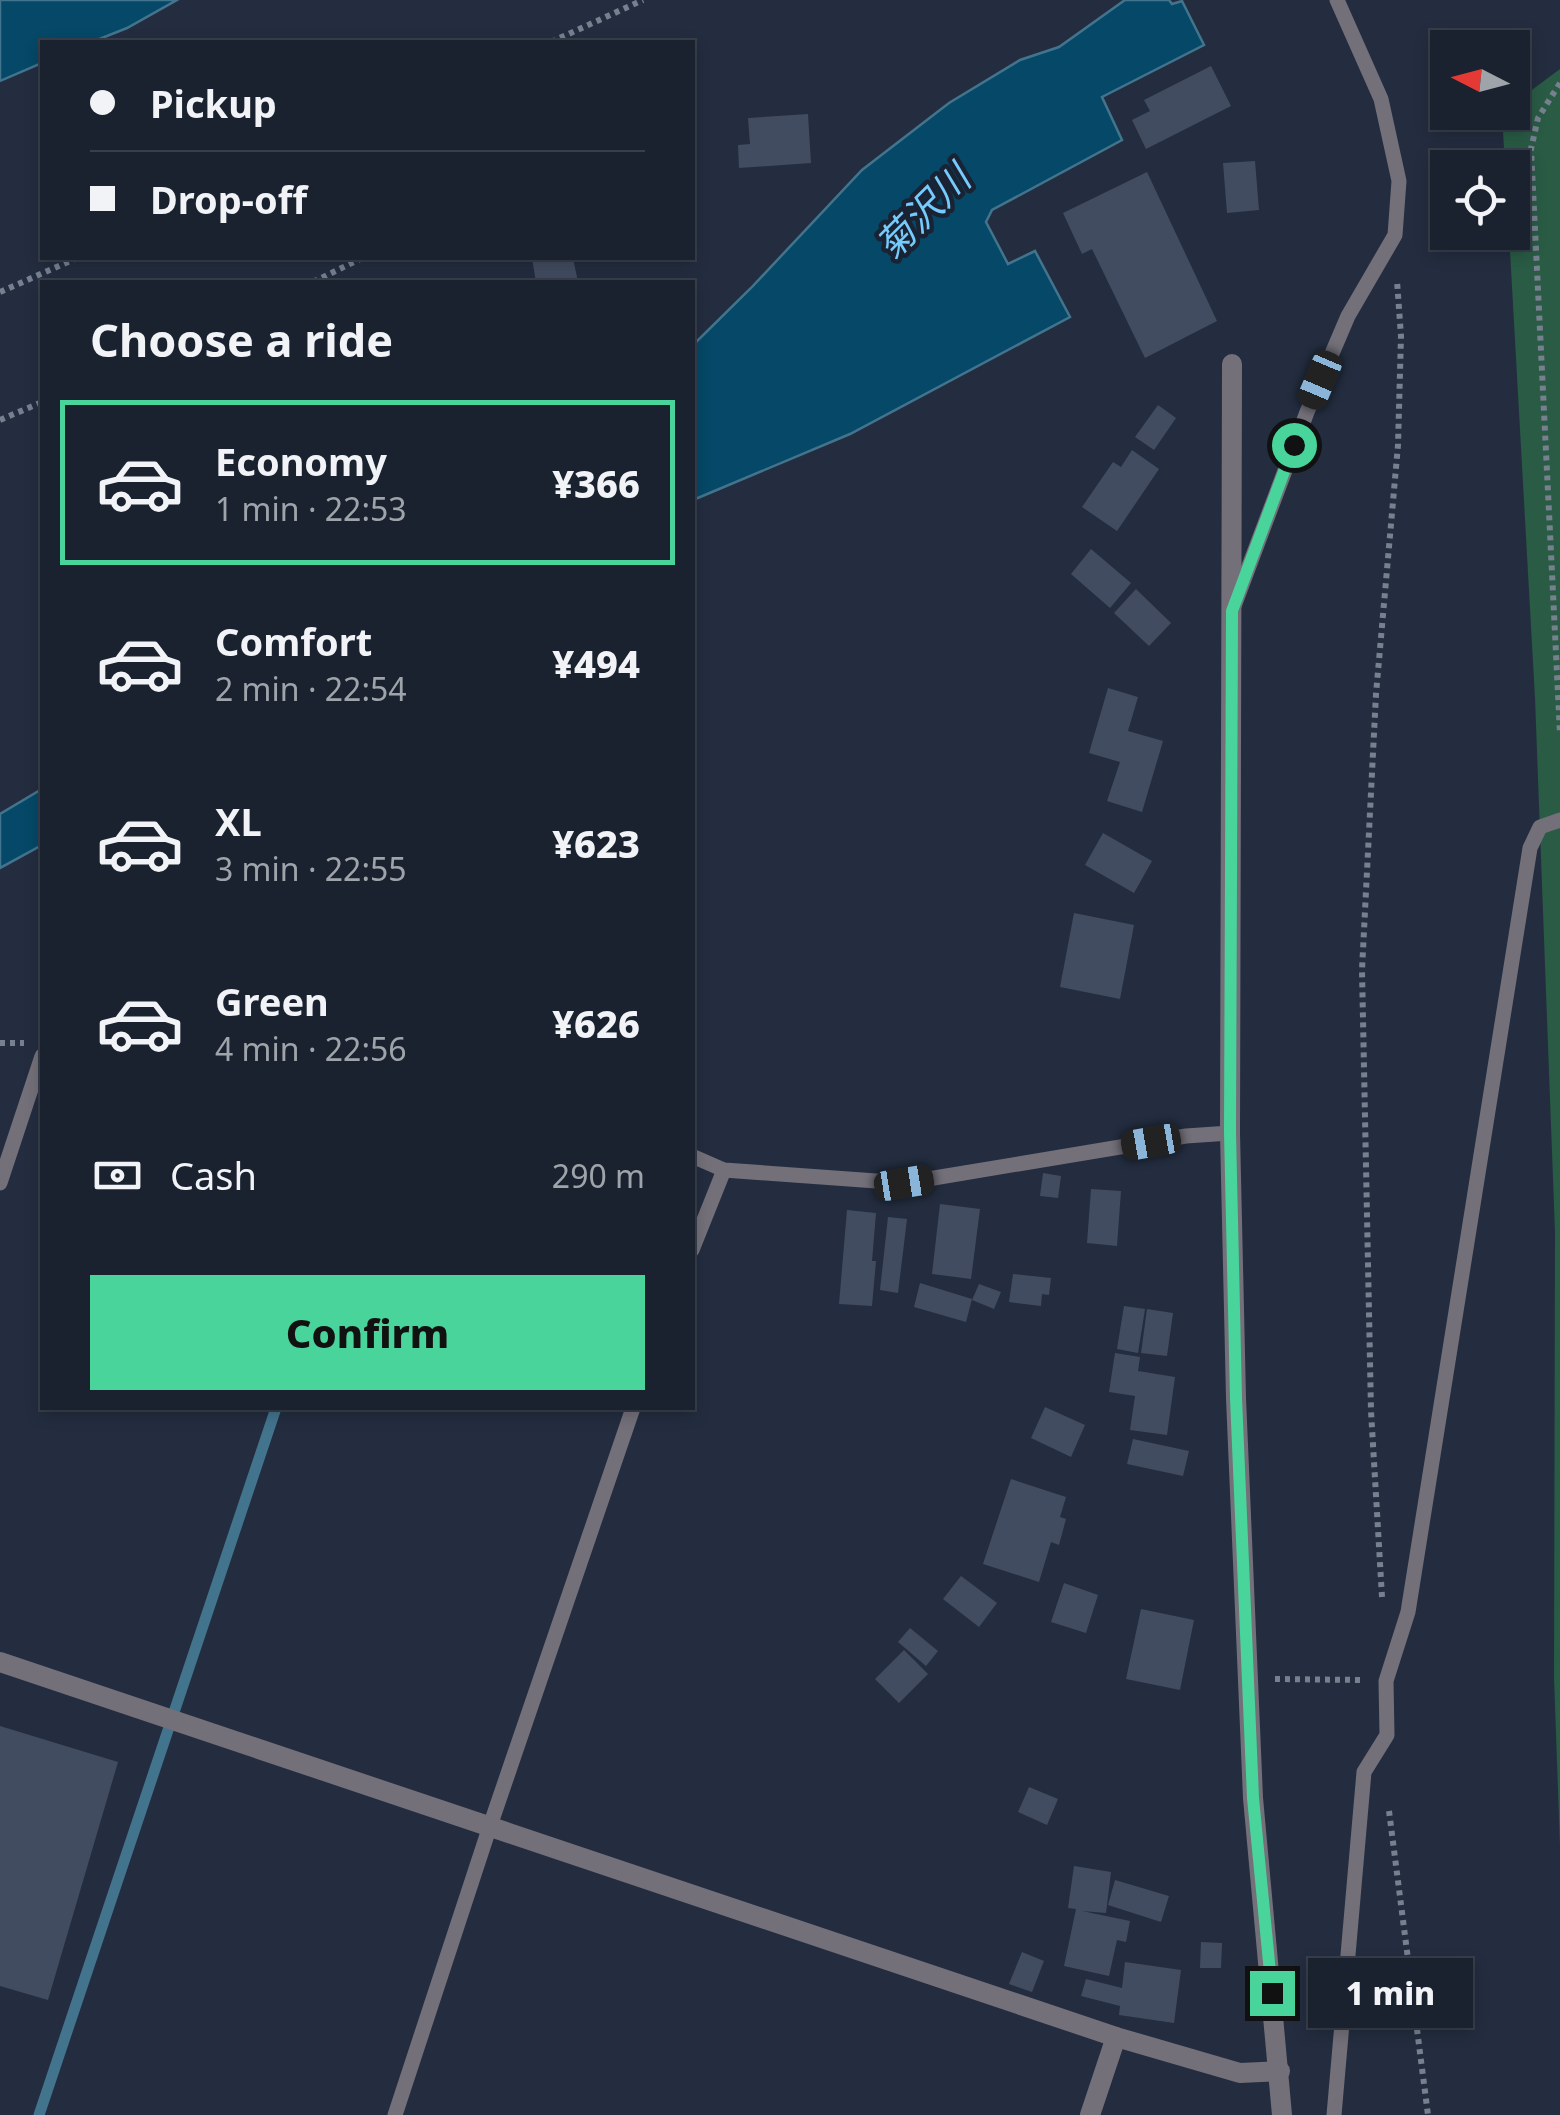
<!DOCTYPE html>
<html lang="en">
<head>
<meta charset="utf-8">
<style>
  body { margin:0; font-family:"Noto Sans","Noto Sans JP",sans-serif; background:#232a37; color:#f1f3f6; height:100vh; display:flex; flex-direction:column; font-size:38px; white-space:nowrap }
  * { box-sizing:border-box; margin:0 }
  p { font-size:32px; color:#9fa4aa }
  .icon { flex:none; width:55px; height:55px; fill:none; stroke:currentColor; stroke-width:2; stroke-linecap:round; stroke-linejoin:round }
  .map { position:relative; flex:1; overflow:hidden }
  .sheet { position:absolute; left:40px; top:280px; width:655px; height:1130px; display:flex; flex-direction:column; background:#1a222f; border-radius:0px; box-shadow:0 5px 15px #0003,0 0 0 2px #383f4b }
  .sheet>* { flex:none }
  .hud { position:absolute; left:40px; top:40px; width:655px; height:220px; border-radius:0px; box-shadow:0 5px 15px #0003,0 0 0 2px #383f4b; display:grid; align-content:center; height:220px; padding:0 50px; background:#1a222f }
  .needle { width:65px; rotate:276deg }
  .tools { position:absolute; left:1430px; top:30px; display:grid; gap:20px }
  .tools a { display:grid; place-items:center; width:100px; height:100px; border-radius:0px; background:#1a222f; box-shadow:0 5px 15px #0003,0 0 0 2px #383f4b; font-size:50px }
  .end { position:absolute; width:45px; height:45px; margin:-22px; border:12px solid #49d49c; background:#111; box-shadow:0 0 0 5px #111 }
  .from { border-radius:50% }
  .bubble { position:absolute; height:70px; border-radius:0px; background:#1a222f; box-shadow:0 5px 15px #0003,0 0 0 2px #383f4b; font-size:32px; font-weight:800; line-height:70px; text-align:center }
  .car { position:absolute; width:30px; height:60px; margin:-30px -15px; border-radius:12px; box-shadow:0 0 8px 2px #0007; background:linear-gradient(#222 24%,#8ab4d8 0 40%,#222 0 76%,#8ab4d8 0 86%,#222 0) }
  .hud b { display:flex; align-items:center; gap:35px; height:95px; font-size:38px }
  .hud b+b { border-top:2px solid #383f4b }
  .hud i { width:25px; height:25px; background:#f1f3f6 }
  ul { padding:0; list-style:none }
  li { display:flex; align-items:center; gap:30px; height:165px; margin:0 20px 15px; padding:0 30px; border:5px solid transparent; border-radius:0px }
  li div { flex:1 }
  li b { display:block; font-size:38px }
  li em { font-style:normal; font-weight:800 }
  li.on { border-color:#49d49c }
  li>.icon { width:90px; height:90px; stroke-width:1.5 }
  h2 { padding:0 50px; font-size:45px; line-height:120px }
  .pay { display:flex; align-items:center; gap:25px; height:110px; padding:0 50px; font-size:38px }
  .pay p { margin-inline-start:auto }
  .primary-button { display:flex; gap:20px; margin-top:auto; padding:20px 50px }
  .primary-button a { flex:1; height:115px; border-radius:0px; background:#49d49c; color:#111; font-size:40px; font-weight:800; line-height:115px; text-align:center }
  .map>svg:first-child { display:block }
  .green { fill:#295b45 }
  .water { fill:#054867; stroke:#43748d; stroke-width:2.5 }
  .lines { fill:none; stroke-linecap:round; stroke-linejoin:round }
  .stream { stroke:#43748d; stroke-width:11 }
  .building { fill:#424c60 }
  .path { stroke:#77808f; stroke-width:6; stroke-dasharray:5 5; stroke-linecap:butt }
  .lane { stroke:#73707a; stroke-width:15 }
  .street { stroke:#73707a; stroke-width:20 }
  .route { stroke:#49d49c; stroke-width:12 }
  .labels { text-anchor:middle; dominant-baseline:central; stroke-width:9; stroke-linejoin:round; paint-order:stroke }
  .water-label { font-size:38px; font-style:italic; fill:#76cbfd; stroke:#1a2334 }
</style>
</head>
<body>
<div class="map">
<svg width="1560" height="2115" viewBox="0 0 1560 2115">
  <rect width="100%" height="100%" fill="#232d3f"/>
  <polygon class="green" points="1560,69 1560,1846 1554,1678 1555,1232 1535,698 1509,233 1512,232 1512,168 1505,167 1502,113 1512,112 1513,104"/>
  <g class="water">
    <polygon points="0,0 177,0 127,28 92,42 42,42 42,63 0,81"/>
    <polygon points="1125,0 1169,0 1172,4 1182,1 1204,45 1102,97 1122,140 992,210 986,222 1008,264 1035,251 1070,317 850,434 693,500 693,345 751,288 862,170 949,103 1020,60 1059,47"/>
    <polygon points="42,789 42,845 0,868 0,814"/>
  </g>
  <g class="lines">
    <polyline class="stream" points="39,2115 276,1408"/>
  </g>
  <g class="building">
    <polygon points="1211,66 1231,106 1146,149 1132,120 1150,111 1144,100"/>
    <polygon points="808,114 811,163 739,168 738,145 750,144 748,118"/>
    <polygon points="1255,161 1259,210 1227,213 1223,163"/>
    <polygon points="1147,172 1217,321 1145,358 1092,249 1082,254 1063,213"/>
    <polygon points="532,258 573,258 578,282 536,282"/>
    <polygon points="1158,405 1176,418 1154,450 1135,437"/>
    <polygon points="1132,450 1159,469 1117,531 1082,507 1113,462 1121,467"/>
    <polygon points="1091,549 1131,583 1110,608 1071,574"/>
    <polygon points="1136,589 1171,623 1149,646 1114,613"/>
    <polygon points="1108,688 1138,697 1128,731 1163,741 1142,812 1107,801 1120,762 1089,753"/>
    <polygon points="1103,833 1152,861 1134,893 1085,865"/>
    <polygon points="1074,913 1134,925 1120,999 1060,987"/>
    <polygon points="1043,1173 1061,1176 1058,1198 1040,1196"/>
    <polygon points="1091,1189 1121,1191 1117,1246 1087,1243"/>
    <polygon points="940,1204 980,1209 971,1279 932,1274"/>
    <polygon points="847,1210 876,1213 872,1261 876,1261 872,1306 839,1304"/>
    <polygon points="888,1217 907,1219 898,1293 880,1290"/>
    <polygon points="1013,1274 1051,1278 1049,1295 1042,1294 1041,1306 1009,1302"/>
    <polygon points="920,1283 972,1299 966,1322 914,1307"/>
    <polygon points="979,1284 1001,1292 994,1309 972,1300"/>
    <polygon points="1124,1306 1145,1309 1138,1353 1117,1349"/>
    <polygon points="1147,1309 1173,1313 1167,1356 1141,1353"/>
    <polygon points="1115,1353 1140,1357 1138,1371 1175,1377 1167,1435 1130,1430 1135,1396 1109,1392"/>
    <polygon points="1045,1407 1085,1425 1071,1457 1031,1438"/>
    <polygon points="1133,1439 1189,1451 1183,1476 1127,1464"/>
    <polygon points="1011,1479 1066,1497 1060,1517 1066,1519 1059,1545 1051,1542 1039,1582 983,1564"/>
    <polygon points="961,1576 997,1603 979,1627 943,1599"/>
    <polygon points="1064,1583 1098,1595 1086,1633 1051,1622"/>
    <polygon points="1141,1609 1194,1620 1180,1690 1126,1679"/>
    <polygon points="910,1628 938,1651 926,1666 898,1642"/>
    <polygon points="904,1650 928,1674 899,1703 875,1679"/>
    <polygon points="0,1726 118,1762 48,2000 0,1986"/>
    <polygon points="1029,1787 1058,1799 1047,1825 1018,1812"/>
    <polygon points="1074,1866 1111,1872 1106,1913 1082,1911 1130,1921 1126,1942 1117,1940 1109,1976 1064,1966 1076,1909 1068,1908"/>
    <polygon points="1115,1880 1169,1896 1161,1922 1108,1905"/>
    <polygon points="1201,1942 1222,1943 1221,1968 1200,1968"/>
    <polygon points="1022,1952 1044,1961 1032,1992 1009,1984"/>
    <polygon points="1125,1962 1181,1970 1174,2023 1119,2015 1120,2006 1081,1996 1086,1979 1122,1988"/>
  </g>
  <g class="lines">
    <g class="path">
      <polyline points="551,42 643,0"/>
      <polyline points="1560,83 1538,118 1531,149 1560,734"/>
      <polyline points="313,282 362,258"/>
      <polyline points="0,292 77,258"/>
      <polyline points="0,420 42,402"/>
      <polyline points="0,1043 24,1043"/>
      <polyline points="1382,1597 1371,1411 1362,970 1376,694 1398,445 1401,336 1397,281"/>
      <polyline points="1275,1679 1362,1680"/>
      <polyline points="1389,1811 1428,2115"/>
    </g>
    <g class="lane">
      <polyline points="1234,606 1307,412 1348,316 1395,235 1399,181 1381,99 1337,0"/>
      <polyline points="692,1156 724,1170 904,1183 1186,1136 1230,1133"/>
      <polyline points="0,1183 42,1056"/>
      <polyline points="692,1250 724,1170"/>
      <polyline points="395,2115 490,1826 633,1408"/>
      <polyline points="1334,2115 1364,1772 1387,1735 1386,1681 1408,1612 1530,848 1540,827 1560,820"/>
    </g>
    <g class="street">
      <polyline points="1232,364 1230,1133 1236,1398 1253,1798 1282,2115"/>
      <polyline points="0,1662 1116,2037 1240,2073 1280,2071"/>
      <polyline points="1090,2115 1116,2037"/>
    </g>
  </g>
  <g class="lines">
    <polyline class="route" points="1272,1993 1253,1798 1236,1398 1230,1132 1232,611 1294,445"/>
  </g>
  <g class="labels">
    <g class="water-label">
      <text transform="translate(922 211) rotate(-45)">菊沢川</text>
    </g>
  </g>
</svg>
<div class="tools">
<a><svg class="needle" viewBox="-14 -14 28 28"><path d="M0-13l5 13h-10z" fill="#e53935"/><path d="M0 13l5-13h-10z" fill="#9fa4aa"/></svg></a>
<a><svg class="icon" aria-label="locate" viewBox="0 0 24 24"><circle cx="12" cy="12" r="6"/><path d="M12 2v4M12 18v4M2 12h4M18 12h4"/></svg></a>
</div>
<i class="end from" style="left:1294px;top:445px"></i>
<i class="end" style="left:1272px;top:1993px"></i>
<div class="bubble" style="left:1308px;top:1958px;width:165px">1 min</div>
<i class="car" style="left:1320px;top:380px;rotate:203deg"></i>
<i class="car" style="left:1151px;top:1142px;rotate:260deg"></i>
<i class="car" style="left:904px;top:1183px;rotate:81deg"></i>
<div class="hud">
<b><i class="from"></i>Pickup</b>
<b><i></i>Drop-off</b>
</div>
<section class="sheet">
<h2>Choose a ride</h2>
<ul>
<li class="on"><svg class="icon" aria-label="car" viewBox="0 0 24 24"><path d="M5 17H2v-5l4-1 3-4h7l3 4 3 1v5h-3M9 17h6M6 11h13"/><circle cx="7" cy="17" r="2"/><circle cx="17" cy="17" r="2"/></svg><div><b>Economy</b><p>1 min · 22:53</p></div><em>¥366</em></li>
<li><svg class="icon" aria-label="car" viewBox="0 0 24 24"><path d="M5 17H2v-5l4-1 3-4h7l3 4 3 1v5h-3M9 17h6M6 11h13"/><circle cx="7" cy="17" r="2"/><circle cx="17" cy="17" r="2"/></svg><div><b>Comfort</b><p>2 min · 22:54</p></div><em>¥494</em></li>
<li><svg class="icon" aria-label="car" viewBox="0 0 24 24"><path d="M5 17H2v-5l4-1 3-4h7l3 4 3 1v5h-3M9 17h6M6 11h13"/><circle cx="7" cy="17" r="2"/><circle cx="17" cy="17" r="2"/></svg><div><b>XL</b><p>3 min · 22:55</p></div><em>¥623</em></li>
<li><svg class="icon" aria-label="car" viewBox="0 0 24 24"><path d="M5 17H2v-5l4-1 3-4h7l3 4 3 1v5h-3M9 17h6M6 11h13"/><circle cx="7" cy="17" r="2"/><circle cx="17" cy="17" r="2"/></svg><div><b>Green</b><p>4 min · 22:56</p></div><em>¥626</em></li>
</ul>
<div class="pay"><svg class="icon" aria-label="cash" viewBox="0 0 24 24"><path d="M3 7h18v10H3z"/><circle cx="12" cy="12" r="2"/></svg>Cash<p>290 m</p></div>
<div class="primary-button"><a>Confirm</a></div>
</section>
</div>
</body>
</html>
